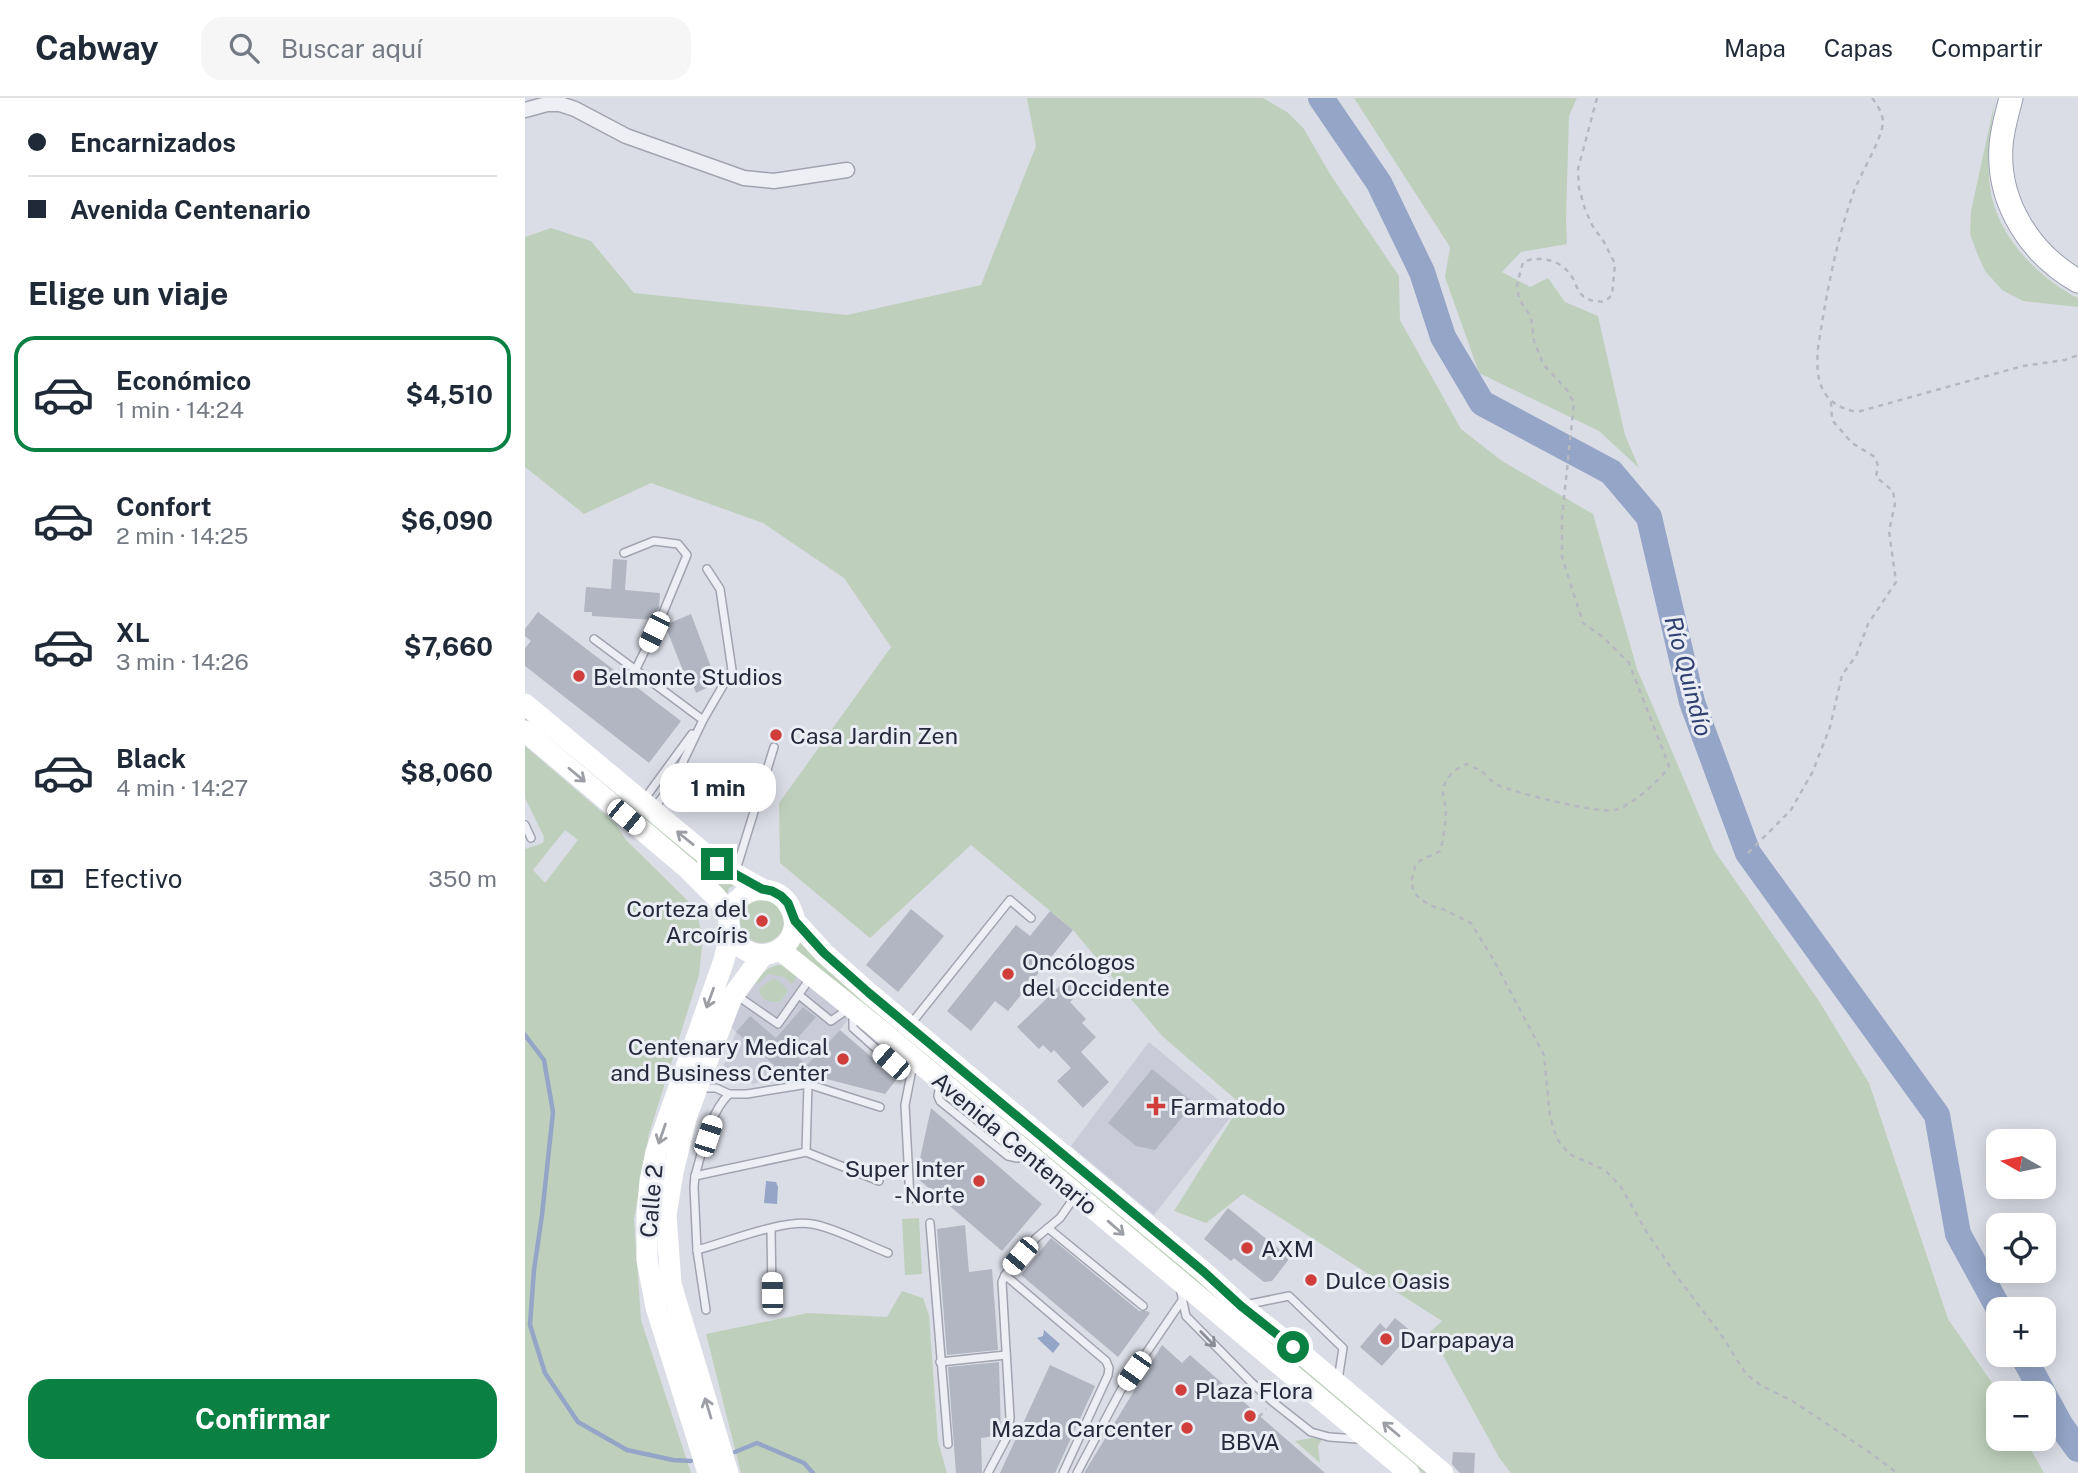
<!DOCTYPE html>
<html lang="es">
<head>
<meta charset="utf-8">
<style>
  body { margin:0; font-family:"Public Sans",sans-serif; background:#f6f6f7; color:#1f2937; height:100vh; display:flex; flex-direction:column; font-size:26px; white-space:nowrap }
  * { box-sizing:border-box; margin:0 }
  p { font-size:23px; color:#747a83 }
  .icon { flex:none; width:38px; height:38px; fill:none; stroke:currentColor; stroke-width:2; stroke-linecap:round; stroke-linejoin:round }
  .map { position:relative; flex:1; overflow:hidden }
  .details { display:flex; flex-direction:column; background:#fff; width:525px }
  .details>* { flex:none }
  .banner { display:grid; align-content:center; height:154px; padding:0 28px; background:#fff }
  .needle { width:46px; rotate:279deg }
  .buttons { position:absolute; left:1461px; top:1031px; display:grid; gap:14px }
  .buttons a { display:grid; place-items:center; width:70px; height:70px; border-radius:14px; background:#fff; box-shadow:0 4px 18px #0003; font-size:35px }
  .end { position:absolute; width:32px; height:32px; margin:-16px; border:9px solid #0b8043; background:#fff; box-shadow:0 0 0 4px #fff }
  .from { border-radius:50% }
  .bubble { position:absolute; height:49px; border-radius:21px; background:#fff; box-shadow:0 4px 18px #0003; font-size:23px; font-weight:700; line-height:49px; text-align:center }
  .car { position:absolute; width:21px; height:42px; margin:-21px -10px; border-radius:9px; box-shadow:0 0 5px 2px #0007; background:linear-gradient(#fff 24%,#345 0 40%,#fff 0 76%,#345 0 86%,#fff 0) }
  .banner b { display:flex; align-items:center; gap:24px; height:66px; font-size:26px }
  .banner b+b { border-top:2px solid #e0e1e3 }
  .banner i { width:18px; height:18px; background:#1f2937 }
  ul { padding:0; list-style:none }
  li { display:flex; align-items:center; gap:21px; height:116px; margin:0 14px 10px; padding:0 14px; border:4px solid transparent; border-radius:21px }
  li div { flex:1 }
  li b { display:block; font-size:26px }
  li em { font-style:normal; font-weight:700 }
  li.current { border-color:#0b8043 }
  li>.icon { width:63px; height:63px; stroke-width:1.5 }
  h2 { padding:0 28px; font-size:32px; line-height:84px }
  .pay { display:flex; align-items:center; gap:18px; height:77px; padding:0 28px; font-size:26px }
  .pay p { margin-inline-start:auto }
  .button { display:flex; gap:14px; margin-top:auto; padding:14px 28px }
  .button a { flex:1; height:80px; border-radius:21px; background:#0b8043; color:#fff; font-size:28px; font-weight:700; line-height:80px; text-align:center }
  header { display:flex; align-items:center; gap:42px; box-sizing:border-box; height:98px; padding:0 35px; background:#fff; border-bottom:2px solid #e0e1e3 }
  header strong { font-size:33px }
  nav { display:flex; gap:38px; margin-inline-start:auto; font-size:24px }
  .search { width:490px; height:63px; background:#f6f6f7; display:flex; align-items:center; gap:18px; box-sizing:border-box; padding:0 24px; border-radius:21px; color:#747a83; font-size:26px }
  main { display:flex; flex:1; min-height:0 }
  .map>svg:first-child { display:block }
  .built { fill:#c9ccd8 }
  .green { fill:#bed0bc; fill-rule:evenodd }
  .water { fill:#94a5c7 }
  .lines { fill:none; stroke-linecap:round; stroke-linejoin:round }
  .stream { stroke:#94a5c7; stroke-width:4.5 }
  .river { stroke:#94a5c7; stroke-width:26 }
  .building { fill:#b2b6c3 }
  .service-casing { stroke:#a1a3b0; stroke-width:10 }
  .minor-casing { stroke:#a1a3b0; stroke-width:17 }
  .primary-casing { stroke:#9aa0b2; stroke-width:25 }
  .path { stroke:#b6b8c0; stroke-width:2.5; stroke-dasharray:5 5; stroke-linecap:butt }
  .service { stroke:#eeeff4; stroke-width:7 }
  .minor { stroke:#eeeff4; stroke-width:14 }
  .secondary { stroke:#fff; stroke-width:21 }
  .primary { stroke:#fff; stroke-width:23 }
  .oneway { stroke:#9d9fa7 }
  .oneway2 { stroke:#8a8c98 }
  .route { stroke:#0b8043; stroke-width:9 }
  .poi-dot { fill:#d03e3b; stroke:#eaedf4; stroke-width:2.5 }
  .labels { text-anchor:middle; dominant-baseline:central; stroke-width:6; stroke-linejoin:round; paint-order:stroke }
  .poi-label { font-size:23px; fill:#25293c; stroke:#eaedf4; text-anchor:start }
  .street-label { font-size:23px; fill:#25293c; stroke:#eaedf4 }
  .water-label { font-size:24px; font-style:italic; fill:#2f4170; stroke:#eaedf4 }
</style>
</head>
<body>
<header>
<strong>Cabway</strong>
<div class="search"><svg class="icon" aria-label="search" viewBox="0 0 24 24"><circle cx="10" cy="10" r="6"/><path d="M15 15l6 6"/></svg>Buscar aquí</div>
<nav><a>Mapa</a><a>Capas</a><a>Compartir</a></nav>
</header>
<main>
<section class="details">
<div class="banner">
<b><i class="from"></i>Encarnizados</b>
<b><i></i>Avenida Centenario</b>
</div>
<h2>Elige un viaje</h2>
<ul>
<li class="current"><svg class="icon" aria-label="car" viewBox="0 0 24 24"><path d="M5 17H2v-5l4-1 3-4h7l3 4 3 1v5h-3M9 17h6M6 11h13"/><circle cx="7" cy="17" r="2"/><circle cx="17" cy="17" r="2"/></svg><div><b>Económico</b><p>1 min · 14:24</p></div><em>$4,510</em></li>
<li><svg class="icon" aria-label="car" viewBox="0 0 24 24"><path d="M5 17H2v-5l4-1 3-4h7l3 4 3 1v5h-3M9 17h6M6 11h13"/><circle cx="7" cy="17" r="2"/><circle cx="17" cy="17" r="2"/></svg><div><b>Confort</b><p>2 min · 14:25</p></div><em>$6,090</em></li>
<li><svg class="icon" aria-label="car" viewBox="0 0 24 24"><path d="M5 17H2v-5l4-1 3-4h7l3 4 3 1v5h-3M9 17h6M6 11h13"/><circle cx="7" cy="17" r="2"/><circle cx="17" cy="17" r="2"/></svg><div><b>XL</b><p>3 min · 14:26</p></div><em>$7,660</em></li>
<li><svg class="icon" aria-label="car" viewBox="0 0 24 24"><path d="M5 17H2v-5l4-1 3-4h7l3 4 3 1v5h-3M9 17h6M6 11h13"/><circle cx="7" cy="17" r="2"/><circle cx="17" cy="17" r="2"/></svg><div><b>Black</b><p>4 min · 14:27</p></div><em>$8,060</em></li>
</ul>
<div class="pay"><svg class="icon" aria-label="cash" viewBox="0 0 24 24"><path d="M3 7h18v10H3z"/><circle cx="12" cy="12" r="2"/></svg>Efectivo<p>350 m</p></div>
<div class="button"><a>Confirmar</a></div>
</section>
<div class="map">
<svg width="1553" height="1375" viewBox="0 0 1553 1375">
  <rect width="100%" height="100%" fill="#dbdde6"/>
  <g class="built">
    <polygon points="260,866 325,919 315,932 275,975 228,986 196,975 211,934 205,928 222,891 244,870"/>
    <polygon points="624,944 709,1015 629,1117 546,1048"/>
  </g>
  <g class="green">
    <polygon points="502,0 738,0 762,14 779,31 805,76 874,178 875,222 936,331 977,363 1068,416 1112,571 1189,752 1294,903 1344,985 1423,1221 1474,1295 1474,1340 1500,1341 1519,1375 986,1375 975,1361 905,1234 917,1223 718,1096 681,1125 649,1113 716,1006 637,938 548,832 446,747 345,840 255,765 254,705 366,549 319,480 238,425 126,385 59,416 0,369 0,139 26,130 66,143 109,195 322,217 456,187 511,48"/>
    <polygon points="829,0 1052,0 1044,18 1041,121 1042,146 996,154 977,174 1005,189 1023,180 1040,204 1073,218 1100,337 1114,370 1074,333 954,275 920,179 925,149"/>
    <path d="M1470 3C1466 31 1461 61 1465 89 1471 137 1512 179 1553 200V209L1498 203 1477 192 1460 173 1452 155 1445 136 1446 113Z"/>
    <polygon points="0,615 215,785 204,790 201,801 193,786 0,626"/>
    <path d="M0 648 91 726 101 742 170 810 178 839 174 877 124 1036 109 1121 116 1222 166 1375H0V751L18 745 19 739 0 700ZM40 732 53 742 20 785 8 772Z"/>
    <circle cx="237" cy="823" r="22"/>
    <polygon points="275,838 907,1375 898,1375 266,851"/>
    <path d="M260 866 273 877 267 886 259 879 243 876 232 886 231 883C239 873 246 867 260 866Z"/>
    <path d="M247 881 253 882 263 892 256 903C246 906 239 903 234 894V891Z"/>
    <polygon points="394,1120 397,1176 380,1177 377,1121"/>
    <polygon points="377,1193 398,1200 404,1217 413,1343 422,1375 216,1375 181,1236 283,1215 362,1219"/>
    <polygon points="787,1340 797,1341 793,1348 795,1365 770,1343"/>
  </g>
  <g class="water">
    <polygon points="241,1083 251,1084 253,1089 252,1106 239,1105"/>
    <polygon points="519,1232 535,1246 528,1255 512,1240 518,1238"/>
  </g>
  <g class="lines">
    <g class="stream">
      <polyline points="0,937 19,962 28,1014 17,1117 9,1172 5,1227 20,1275 53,1324 102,1352 148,1362 166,1363"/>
      <polyline points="210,1354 232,1345 279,1365 288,1375"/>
    </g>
    <g class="river">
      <polyline points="796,0 854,85 897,174 918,239 957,305 1086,374 1124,419 1167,604 1223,755 1412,1017 1433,1136 1474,1211"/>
      <polyline points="1497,1256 1518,1295"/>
      <polyline points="1519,1297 1536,1328 1553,1351"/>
    </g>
  </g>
  <g class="building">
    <polygon points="88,461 102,462 100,492 135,495 134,510 128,522 67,518 67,514 59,514 61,489 86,491"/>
    <polygon points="13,514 156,623 124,665 0,568 0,550 6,543 0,538 0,531"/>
    <polygon points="166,516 192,585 171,595 168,587 164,588 140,527"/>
    <polygon points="386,811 419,838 373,894 341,867"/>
    <polygon points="525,813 548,832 483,913 470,903 446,933 422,913 491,827 505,838"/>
    <polygon points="541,882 554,895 545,904 561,921 557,925 571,939 556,954 584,984 558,1010 532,983 546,970 529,952 526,955 518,947 514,951 492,929"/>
    <polygon points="278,909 291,919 263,951 282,967 315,932 372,981 360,996 266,972 262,978 211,934 225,918 251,940"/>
    <polygon points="627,971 669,1005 630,1052 611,1048 583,1025"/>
    <polygon points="406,1010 517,1106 477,1153 391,1079"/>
    <polygon points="703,1110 765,1160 747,1183 739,1184 709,1160 706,1163 679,1141"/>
    <polygon points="440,1127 444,1174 467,1171 473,1252 422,1257 412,1131"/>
    <polygon points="526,1140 614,1213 622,1213 625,1215 593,1259 496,1177"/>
    <polygon points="870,1220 887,1234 857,1268 835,1249 855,1225 861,1231"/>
    <polygon points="637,1247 657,1265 665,1257 800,1375 559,1375"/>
    <polygon points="474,1264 476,1337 456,1340 457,1375 431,1375 423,1269"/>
    <polygon points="525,1267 570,1288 530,1375 475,1375"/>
    <polygon points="928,1354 950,1355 949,1375 935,1375 931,1371 927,1366"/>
  </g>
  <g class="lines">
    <g class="service-casing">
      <g id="service">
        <polyline points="99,455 129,443 153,446 162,457 138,515 111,571"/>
        <polyline points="69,541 178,622"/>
        <polyline points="118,703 167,636"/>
        <polyline points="129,710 147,687 178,622 207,572 195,491 182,471"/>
        <polyline points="0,727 6,740"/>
        <polyline points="211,772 249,649"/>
        <polyline points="274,897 306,923 323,911"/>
        <polyline points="211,900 217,901 253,926 286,879"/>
        <polyline points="328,917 328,930 366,964 383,962"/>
        <polyline points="385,927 485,802 506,820"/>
        <polyline points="415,987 413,998 415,1003 483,1058 492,1060 499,1059"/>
        <polyline points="177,990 191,990 204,996 222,996 283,986 355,1009"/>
        <path d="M204 996C184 1016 178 1051 170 1078L281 1054 283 986"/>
        <polyline points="281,1054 354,1083"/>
        <path d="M170 1078 169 1089 172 1152C202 1144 258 1121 287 1126 308 1129 342 1147 363 1155"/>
        <polyline points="385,1101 380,1007 388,966"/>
        <polyline points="405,1125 423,1346"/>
        <polyline points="523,1130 618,1208"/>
        <polyline points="246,1131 247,1195"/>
        <polyline points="172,1152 181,1212"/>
        <polyline points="480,1177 581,1263 584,1270 583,1277 538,1375"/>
        <polyline points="655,1190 661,1218 726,1284 748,1304 786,1334 804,1339 833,1341"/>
        <polyline points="720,1207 764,1198 818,1250 813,1282"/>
        <polyline points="415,1264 481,1257"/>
        <polyline points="463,1375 482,1339 485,1320 477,1184 480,1177 511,1140 535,1120 551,1097"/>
        <polyline points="552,1375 596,1292 658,1201"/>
      </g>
    </g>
    <g class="minor-casing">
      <polyline id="minor" points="0,12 22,6 35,6 50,11 101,38 219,80 249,83 322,72"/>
    </g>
    <g class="primary-casing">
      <path id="primary" d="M1486 0C1482 16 1477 32 1476 48 1472 104 1505 156 1553 183"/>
    </g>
    <g class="path">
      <path d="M1072 0 1053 71 1054 90 1060 111 1067 127 1079 144 1090 166 1087 197 1079 204C1071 203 1063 203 1058 198 1052 193 1051 185 1047 179 1037 162 1015 157 998 164L992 187 994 201 1006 219 1009 243 1018 266 1042 292 1049 305 1037 419V459L1058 525 1078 539 1104 565 1144 668C1136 682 1106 708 1090 712 1074 716 990 695 973 687 966 684 962 677 956 673 952 671 946 668 942 666 929 671 918 681 918 696 918 701 921 707 921 713 920 726 919 740 915 753L891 765 886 784 889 794 894 800 906 808 918 811 946 825 968 861 1019 957 1025 1019 1032 1041 1044 1056 1080 1072 1096 1089 1121 1133 1153 1180 1197 1238 1221 1276 1237 1288 1269 1304 1347 1356 1372 1375"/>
      <path d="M1347 0C1352 6 1358 16 1358 24 1357 41 1336 75 1329 93 1311 143 1301 198 1293 250 1290 283 1296 307 1332 314L1498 268 1540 262 1553 257"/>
      <polyline points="1223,755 1266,712 1288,673 1305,629 1317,577 1331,558 1343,526 1371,484 1364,433 1370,406 1368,393 1351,379 1353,368 1350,359 1327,345 1307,322 1306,304"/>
      <polyline points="734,1319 741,1311"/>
    </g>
    <use href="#service" class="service"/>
    <use href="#minor" class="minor"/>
    <g class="secondary">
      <polyline points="0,606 192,766 237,791"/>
      <polyline points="0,633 162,770 190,798 204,815"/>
      <polyline points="270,823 299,855 344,895 679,1174 716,1208 783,1261 918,1375"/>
      <polyline points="255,852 360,936 884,1375"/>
      <path d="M183 1375 131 1209 122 1162V1117L125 1083 131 1054 199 862C201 853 204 844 205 835 205 830 203 825 204 819 206 803 223 790 239 792 250 792 260 799 265 809 286 848 228 879 205 835"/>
      <polyline points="203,1375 146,1186 141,1117 148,1074 162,1017 172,990 207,899 238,857"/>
    </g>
    <use href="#primary" class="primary"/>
  </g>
  <defs><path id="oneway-shaft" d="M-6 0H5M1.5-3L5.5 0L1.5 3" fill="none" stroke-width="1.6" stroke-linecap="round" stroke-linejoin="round" transform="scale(1.75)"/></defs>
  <g class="oneway">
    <use href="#oneway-shaft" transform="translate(52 677) rotate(40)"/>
    <use href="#oneway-shaft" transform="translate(160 740) rotate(-141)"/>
    <use href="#oneway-shaft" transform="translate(185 900) rotate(110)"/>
    <use href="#oneway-shaft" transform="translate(137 1036) rotate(109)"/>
    <use href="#oneway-shaft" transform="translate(591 1130) rotate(41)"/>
    <use href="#oneway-shaft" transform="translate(183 1310) rotate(-107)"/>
    <use href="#oneway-shaft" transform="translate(866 1331) rotate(-140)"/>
  </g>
  <use class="oneway2" href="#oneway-shaft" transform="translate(683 1241) rotate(46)"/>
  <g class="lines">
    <polyline class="route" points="192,766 237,791 247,793 256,798 263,805 270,823 299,855 344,895 679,1174 716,1208 768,1249"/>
  </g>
  <g class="poi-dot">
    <circle cx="54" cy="578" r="7"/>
    <circle cx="251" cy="637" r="7"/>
    <circle cx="237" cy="823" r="7"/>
    <circle cx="483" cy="876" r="7"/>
    <circle cx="318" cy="961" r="7"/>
    <path d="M627.5 997.5h7v7h7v7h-7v7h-7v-7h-7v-7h7z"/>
    <circle cx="454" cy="1083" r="7"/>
    <circle cx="722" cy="1150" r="7"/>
    <circle cx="786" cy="1182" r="7"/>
    <circle cx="861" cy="1241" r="7"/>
    <circle cx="656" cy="1292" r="7"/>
    <circle cx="725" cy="1318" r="7"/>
    <circle cx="662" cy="1330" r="7"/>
  </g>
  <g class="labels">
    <g class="poi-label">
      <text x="68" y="578">Belmonte Studios</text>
      <text x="265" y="637">Casa Jardin Zen</text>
      <text x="223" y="810" text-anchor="end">Corteza del<tspan x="223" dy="26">Arcoíris</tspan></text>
      <text x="497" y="863">Oncólogos<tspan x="497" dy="26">del Occidente</tspan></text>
      <text x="304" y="948" text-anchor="end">Centenary Medical<tspan x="304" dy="26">and Business Center</tspan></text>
      <text x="645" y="1008">Farmatodo</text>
      <text x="440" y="1070" text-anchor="end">Super Inter<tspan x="440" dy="26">- Norte</tspan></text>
      <text x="736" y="1150">AXM</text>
      <text x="800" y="1182">Dulce Oasis</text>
      <text x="875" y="1241">Darpapaya</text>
      <text x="670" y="1292">Plaza Flora</text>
      <text x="648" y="1330" text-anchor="end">Mazda Carcenter</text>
      <text x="725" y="1343" text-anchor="middle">BBVA</text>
    </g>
    <g class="street-label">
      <text transform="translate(490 1045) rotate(40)">Avenida Centenario</text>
      <text transform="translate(126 1103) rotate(-85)">Calle 2</text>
    </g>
    <g class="water-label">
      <text transform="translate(1164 578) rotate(75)">Río Quindío</text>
    </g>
  </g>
</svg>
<div class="buttons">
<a><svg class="needle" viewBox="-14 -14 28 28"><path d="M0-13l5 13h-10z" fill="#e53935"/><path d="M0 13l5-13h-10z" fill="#747a83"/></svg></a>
<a><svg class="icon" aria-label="locate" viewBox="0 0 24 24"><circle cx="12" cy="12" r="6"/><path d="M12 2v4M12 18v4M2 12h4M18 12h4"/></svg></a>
<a>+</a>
<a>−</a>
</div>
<i class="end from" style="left:768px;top:1249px"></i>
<i class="end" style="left:192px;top:766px"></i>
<div class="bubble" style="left:135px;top:665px;width:116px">1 min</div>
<i class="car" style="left:129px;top:534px;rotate:206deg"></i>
<i class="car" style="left:101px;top:719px;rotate:130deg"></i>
<i class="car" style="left:366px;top:964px;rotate:311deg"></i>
<i class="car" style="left:183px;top:1038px;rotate:18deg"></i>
<i class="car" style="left:495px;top:1158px;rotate:220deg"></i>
<i class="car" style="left:247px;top:1195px;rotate:359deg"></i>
<i class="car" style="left:609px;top:1273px;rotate:215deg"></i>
</div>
</main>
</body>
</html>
